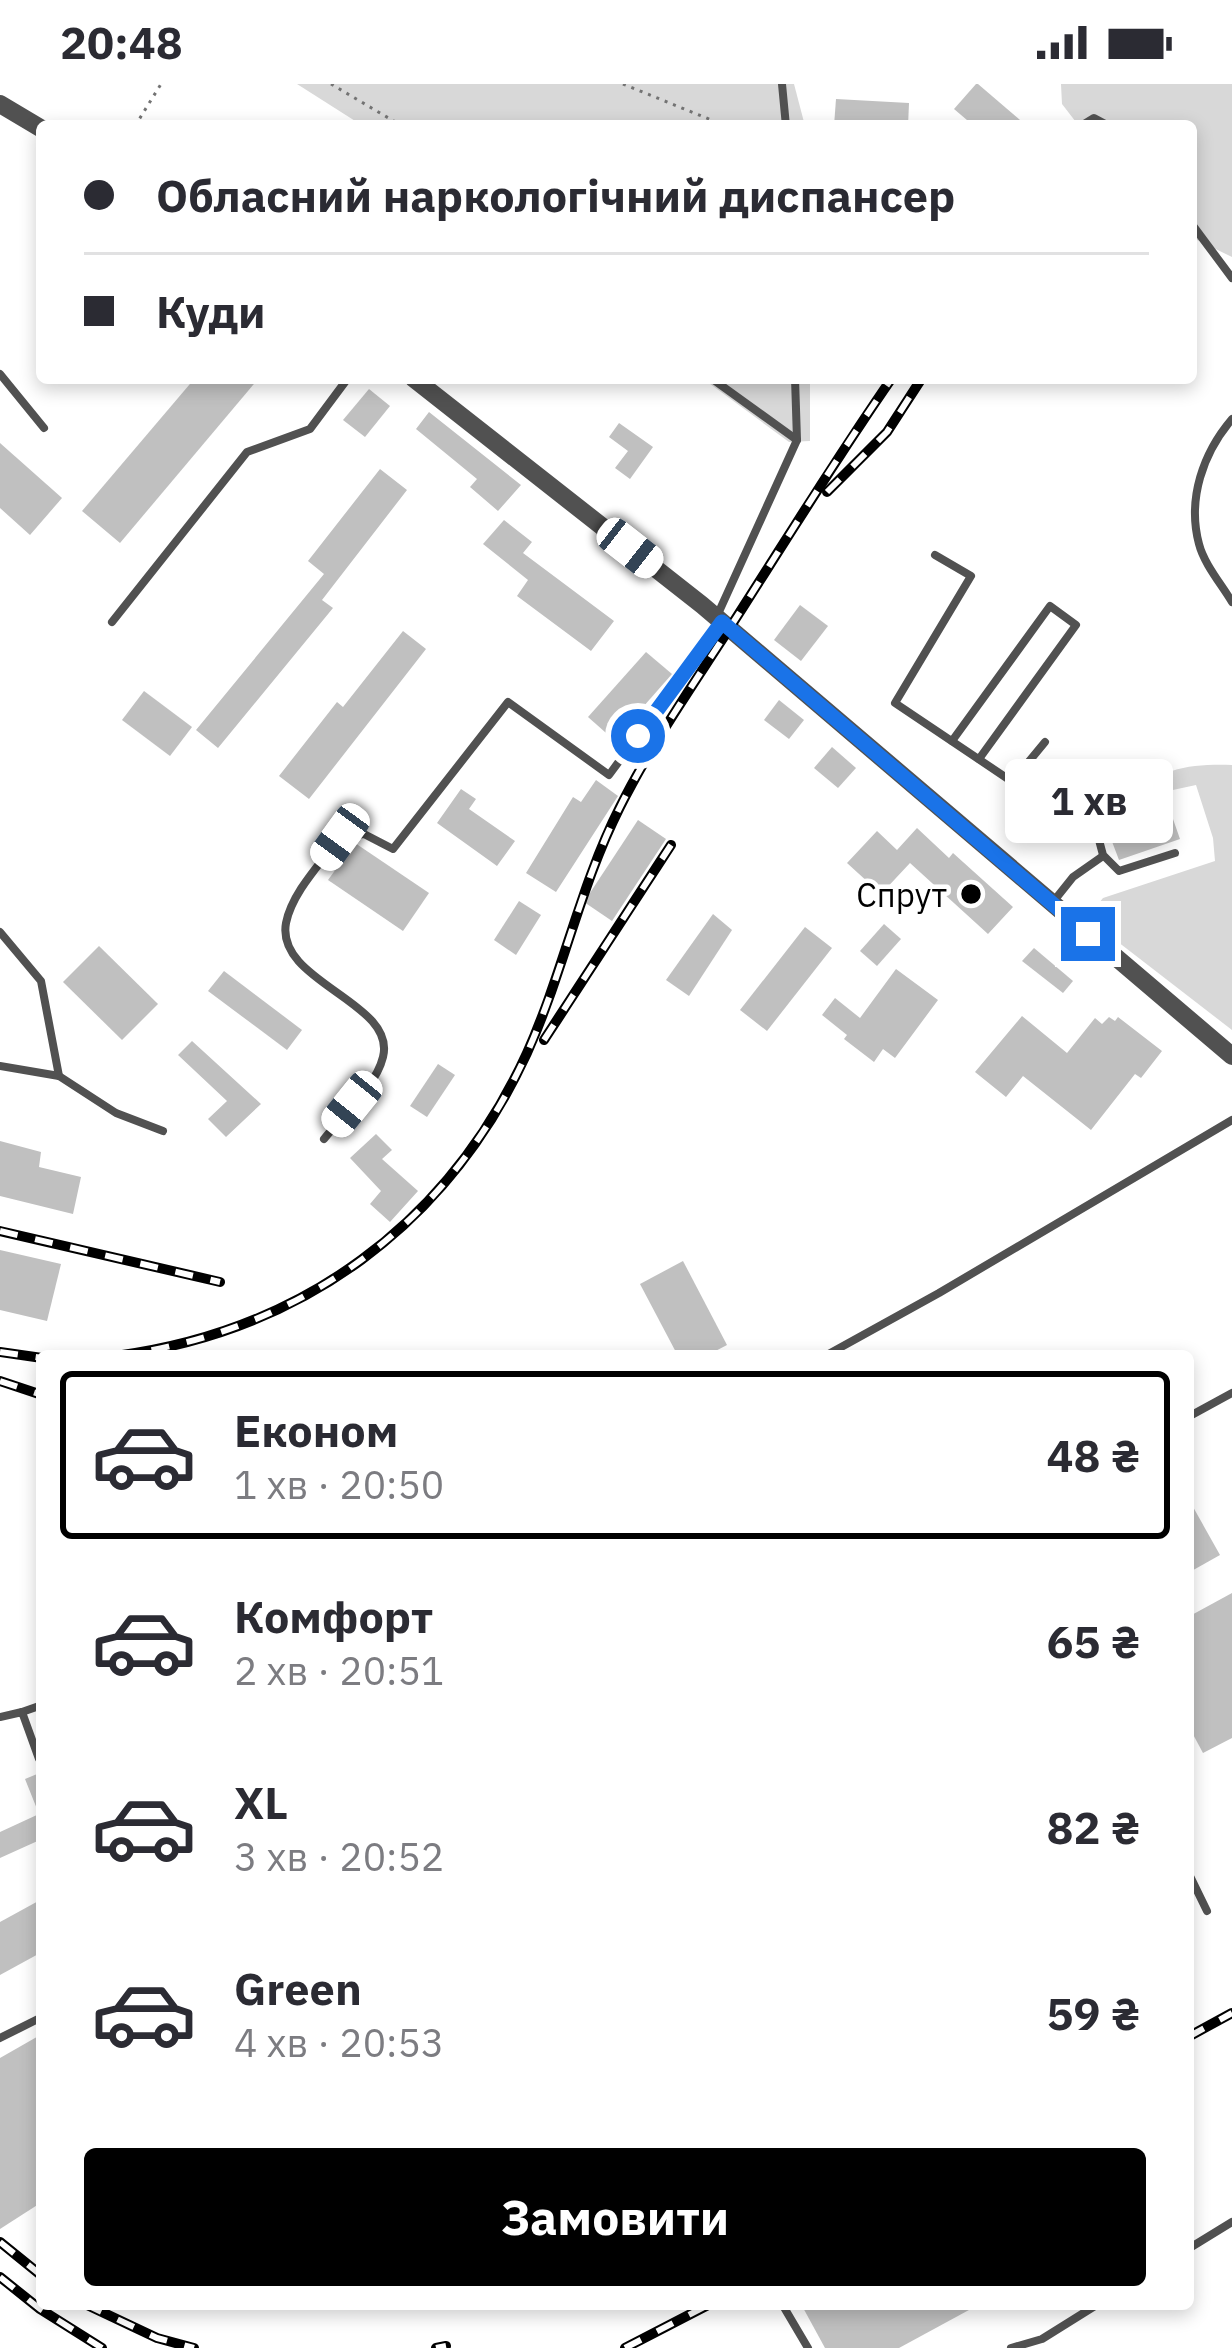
<!DOCTYPE html>
<html lang="uk">
<head>
<meta charset="utf-8">
<style>
  body { margin:0; font-family:"IBM Plex Sans",sans-serif; background:#f2f2f3; color:#2b2b33; height:100vh; display:flex; flex-direction:column; font-size:45px; white-space:nowrap }
  * { box-sizing:border-box; margin:0 }
  p { font-size:39px; color:#7c7c81 }
  .icon { flex:none; width:66px; height:66px; fill:none; stroke:currentColor; stroke-width:2; stroke-linecap:round; stroke-linejoin:round }
  .map { position:relative; flex:1; overflow:hidden }
  .panel { position:absolute; left:36px; top:1266px; width:1158px; height:960px; display:flex; flex-direction:column; background:#fff; border-radius:12px; box-shadow:0 6px 18px #0003 }
  .panel>* { flex:none }
  .guide { position:absolute; left:36px; top:36px; width:1161px; height:264px; border-radius:12px; box-shadow:0 6px 18px #0003; display:grid; align-content:center; height:264px; padding:0 48px; background:#fff }
  .end { position:absolute; width:54px; height:54px; margin:-27px; border:15px solid #1a73e8; background:#fff; box-shadow:0 0 0 6px #fff }
  .from { border-radius:50% }
  .bubble { position:absolute; height:84px; border-radius:12px; background:#fff; box-shadow:0 6px 18px #0003; font-size:39px; font-weight:700; line-height:84px; text-align:center }
  .car { position:absolute; width:36px; height:72px; margin:-36px -18px; border-radius:15px; box-shadow:0 0 9px 3px #0007; background:linear-gradient(#fff 24%,#345 0 40%,#fff 0 76%,#345 0 86%,#fff 0) }
  .guide b { display:flex; align-items:center; gap:42px; height:114px; font-size:45px }
  .guide b+b { border-top:3px solid #e1e1e2 }
  .guide i { width:30px; height:30px; background:#2b2b33 }
  ul { padding:21px 0 0; list-style:none }
  li { display:flex; align-items:center; gap:36px; height:168px; margin:0 24px 18px; padding:0 24px; border:6px solid transparent; border-radius:12px }
  li div { flex:1 }
  li b { display:block; font-size:45px }
  li em { font-style:normal; font-weight:700 }
  li.selected { border-color:#000 }
  li>.icon { width:108px; height:108px; stroke-width:1.5 }
  .primary-button { display:flex; gap:24px; margin-top:auto; padding:24px 48px }
  .primary-button a { flex:1; height:138px; border-radius:12px; background:#000; color:#fff; font-size:48px; font-weight:700; line-height:138px; text-align:center }
  .status { display:flex; justify-content:space-between; align-items:center; height:84px; padding:0 60px; background:#fff; direction:ltr }
  .status svg { height:33px; fill:currentColor }
  .map>svg:first-child { display:block }
  .green { fill:#d8d8d8 }
  .building { fill:#c0c0c0 }
  .lines { fill:none; stroke-linecap:round; stroke-linejoin:round }
  .path { stroke:#737373; stroke-width:3; stroke-dasharray:3 6; stroke-linecap:butt }
  .service { stroke:#515151; stroke-width:8 }
  .tertiary { stroke:#515151; stroke-width:18 }
  .rail-casing { stroke:#000; stroke-width:10 }
  .rail { stroke:#fff; stroke-width:6; stroke-dasharray:18; stroke-linecap:butt }
  .route { stroke:#1a73e8; stroke-width:15 }
  .poi-dot { fill:#000; stroke:#fff; stroke-width:4.5 }
  .labels { text-anchor:middle; dominant-baseline:central; stroke-width:9; stroke-linejoin:round; paint-order:stroke }
  .poi-label { font-size:33px; fill:#000; stroke:#fff; text-anchor:end }
</style>
</head>
<body>
<div class="status"><b>20:48</b><svg viewBox="0 0 49 12"><path d="M0 12V9h3v3zM5 12V6h3v6zM10 12V3h3v9zM15 12V0h3v12zM26 1h20v11H26zM47 4h2v5h-2z"/></svg></div>
<div class="map">
<svg width="1232" height="2264" viewBox="0 0 1232 2264">
  <rect width="100%" height="100%" fill="#fff"/>
  <g class="green">
    <polygon points="297,0 794,0 805,42 363,42"/>
    <polygon points="1061,0 1232,0 1232,173 1191,153 1191,42 1079,42 1062,20"/>
    <polygon points="702,294 810,294 810,357 789,358"/>
    <path d="M1232 681V946L1087 834 1103 814 1215 777 1213 754 1196 701 1131 715C1159 683 1191 680 1232 681Z"/>
  </g>
  <g class="building">
    <polygon points="976,0 978,0 1027,42 974,42 954,25"/>
    <polygon points="836,15 909,19 908,42 834,42"/>
    <polygon points="195,294 259,294 120,459 82,427"/>
    <polygon points="369,305 390,322 365,353 343,336"/>
    <polygon points="429,328 521,401 498,427 470,403 477,395 416,345"/>
    <polygon points="619,339 653,363 630,395 615,384 628,367 609,353"/>
    <polygon points="0,359 62,414 30,451 0,424"/>
    <polygon points="380,385 407,406 322,516 333,524 218,664 196,646 324,490 308,477"/>
    <polygon points="504,436 532,458 523,469 614,537 591,567 517,512 528,496 483,460"/>
    <polygon points="800,521 828,542 801,577 774,556"/>
    <polygon points="403,547 426,565 309,715 279,692 337,618 343,623"/>
    <polygon points="646,568 672,590 614,656 588,633"/>
    <polygon points="144,607 192,643 170,672 122,636"/>
    <polygon points="779,616 804,636 789,655 764,636"/>
    <polygon points="832,663 856,684 838,704 814,684"/>
    <polygon points="596,696 618,712 556,808 526,789 573,713 581,718"/>
    <polygon points="461,705 476,715 469,725 515,757 497,782 437,739"/>
    <polygon points="1166,715 1180,755 1119,776 1108,747 1109,740 1122,735 1120,730"/>
    <polygon points="638,736 666,755 612,837 584,818"/>
    <polygon points="917,744 949,774 953,769 1013,823 988,850 910,779 881,810 847,779 877,747 897,766"/>
    <polygon points="355,759 429,809 403,847 328,796"/>
    <polygon points="519,817 541,831 516,871 494,856"/>
    <polygon points="713,830 732,846 689,912 666,896"/>
    <polygon points="884,840 901,855 877,882 860,867"/>
    <polygon points="805,843 832,864 767,947 740,926"/>
    <polygon points="99,862 158,920 122,956 63,898"/>
    <polygon points="1034,864 1073,897 1063,909 1022,877"/>
    <polygon points="896,885 938,916 895,974 883,965 874,978 844,955 847,951 822,931 835,914 860,934"/>
    <polygon points="224,887 302,946 287,966 208,907"/>
    <polygon points="1022,932 1067,969 1095,934 1102,940 1109,933 1115,937 1118,933 1162,967 1141,994 1135,990 1091,1046 1023,992 1006,1013 975,988"/>
    <polygon points="192,957 261,1020 226,1053 208,1035 227,1017 178,971"/>
    <polygon points="438,980 455,991 427,1033 410,1022"/>
    <polygon points="376,1050 392,1066 382,1075 418,1107 390,1138 370,1120 381,1107 350,1074"/>
    <polygon points="0,1057 41,1068 39,1083 81,1093 73,1130 0,1112"/>
    <polygon points="0,1166 61,1180 47,1237 0,1226"/>
    <polygon points="683,1177 727,1261 706,1272 678,1272 640,1200"/>
    <polygon points="1188,1414 1220,1471 1188,1489"/>
    <polygon points="1232,1509 1232,1654 1203,1669 1188,1641 1188,1533"/>
    <polygon points="42,1688 42,1755 0,1774 0,1748 39,1730 25,1695"/>
    <polygon points="42,1815 42,1868 0,1891 0,1838"/>
    <polygon points="42,1950 42,2118 0,2145 0,1974"/>
    <polygon points="801,2220 980,2220 899,2264 825,2264"/>
  </g>
  <g class="lines">
    <g class="path">
      <polyline points="331,0 402,42"/>
      <polyline points="623,0 726,42"/>
      <polyline points="135,42 161,0"/>
    </g>
    <g class="service">
      <polyline points="782,0 786,42"/>
      <polyline points="1081,42 1094,34 1109,42"/>
      <polyline points="1191,139 1232,194"/>
      <polyline points="0,290 44,344"/>
      <polyline points="711,294 797,356 717,532"/>
      <polyline points="795,294 797,356"/>
      <path d="M1232 335C1203 369 1187 415 1199 460 1204 480 1222 501 1232 518"/>
      <polyline points="935,471 971,492 895,619 1099,756 1103,771 1119,787 1175,769"/>
      <polyline points="112,538 247,368 310,345 348,294"/>
      <polyline points="952,657 1050,522 1076,541 979,675"/>
      <polyline points="1012,698 1045,658"/>
      <polyline points="1053,818 1073,793 1103,772"/>
      <polyline points="0,848 41,897 59,992 116,1029 163,1047"/>
      <polyline points="0,982 59,992"/>
      <path d="M324 1055C343 1031 376 1002 383 973 397 918 275 898 286 839 292 808 322 778 340 753L364 750 393 765 508 618 609 691 721 539"/>
      <polyline points="825,1272 939,1209 1232,1036"/>
      <polyline points="1188,1333 1232,1309"/>
      <polyline points="22,1628 42,1621"/>
      <polyline points="0,1633 22,1628 39,1675"/>
      <polyline points="1188,1788 1207,1827"/>
      <polyline points="0,1954 42,1933"/>
      <polyline points="1188,2165 1232,2138"/>
      <polyline points="782,2220 808,2264"/>
      <polyline points="1011,2264 1042,2255 1098,2220"/>
    </g>
    <g class="tertiary">
      <polyline points="0,20 42,45"/>
      <polyline points="413,294 702,521 1232,972"/>
    </g>
    <g class="rail-casing">
      <g id="rail">
        <polyline points="827,408 887,348 922,294"/>
        <polyline points="544,956 671,761"/>
        <polyline points="0,1147 220,1198"/>
        <polyline points="0,1268 42,1274"/>
        <path d="M116 1272C302 1247 448 1141 527 969 563 889 580 802 620 723 651 661 691 604 729 545 783 461 835 376 892 294"/>
        <polyline points="0,1297 42,1311"/>
        <polyline points="1188,1953 1232,1929"/>
        <polyline points="0,2158 42,2192"/>
        <polyline points="0,2193 40,2225 102,2264"/>
        <polyline points="85,2220 157,2254 194,2264"/>
        <polyline points="436,2264 446,2262"/>
        <polyline points="625,2264 710,2220"/>
      </g>
    </g>
    <use href="#rail" class="rail"/>
  </g>
  <g class="lines">
    <polyline class="route" points="638,652 722,538 1088,850"/>
  </g>
  <circle class="poi-dot" cx="971" cy="810" r="12"/>
  <g class="labels">
    <g class="poi-label">
      <text x="947" y="810">Спрут</text>
    </g>
  </g>
</svg>
<i class="end from" style="left:638px;top:652px"></i>
<i class="end" style="left:1088px;top:850px"></i>
<div class="bubble" style="left:1005px;top:675px;width:168px">1 хв</div>
<i class="car" style="left:630px;top:464px;rotate:128deg"></i>
<i class="car" style="left:340px;top:753px;rotate:216deg"></i>
<i class="car" style="left:352px;top:1020px;rotate:219deg"></i>
<div class="guide">
<b><i class="from"></i>Обласний наркологічний диспансер</b>
<b><i></i>Куди</b>
</div>
<section class="panel">
<ul>
<li class="selected"><svg class="icon" aria-label="car" viewBox="0 0 24 24"><path d="M5 17H2v-5l4-1 3-4h7l3 4 3 1v5h-3M9 17h6M6 11h13"/><circle cx="7" cy="17" r="2"/><circle cx="17" cy="17" r="2"/></svg><div><b>Економ</b><p>1 хв · 20:50</p></div><em>48 ₴</em></li>
<li><svg class="icon" aria-label="car" viewBox="0 0 24 24"><path d="M5 17H2v-5l4-1 3-4h7l3 4 3 1v5h-3M9 17h6M6 11h13"/><circle cx="7" cy="17" r="2"/><circle cx="17" cy="17" r="2"/></svg><div><b>Комфорт</b><p>2 хв · 20:51</p></div><em>65 ₴</em></li>
<li><svg class="icon" aria-label="car" viewBox="0 0 24 24"><path d="M5 17H2v-5l4-1 3-4h7l3 4 3 1v5h-3M9 17h6M6 11h13"/><circle cx="7" cy="17" r="2"/><circle cx="17" cy="17" r="2"/></svg><div><b>XL</b><p>3 хв · 20:52</p></div><em>82 ₴</em></li>
<li><svg class="icon" aria-label="car" viewBox="0 0 24 24"><path d="M5 17H2v-5l4-1 3-4h7l3 4 3 1v5h-3M9 17h6M6 11h13"/><circle cx="7" cy="17" r="2"/><circle cx="17" cy="17" r="2"/></svg><div><b>Green</b><p>4 хв · 20:53</p></div><em>59 ₴</em></li>
</ul>
<div class="primary-button"><a>Замовити</a></div>
</section>
</div>
</body>
</html>
